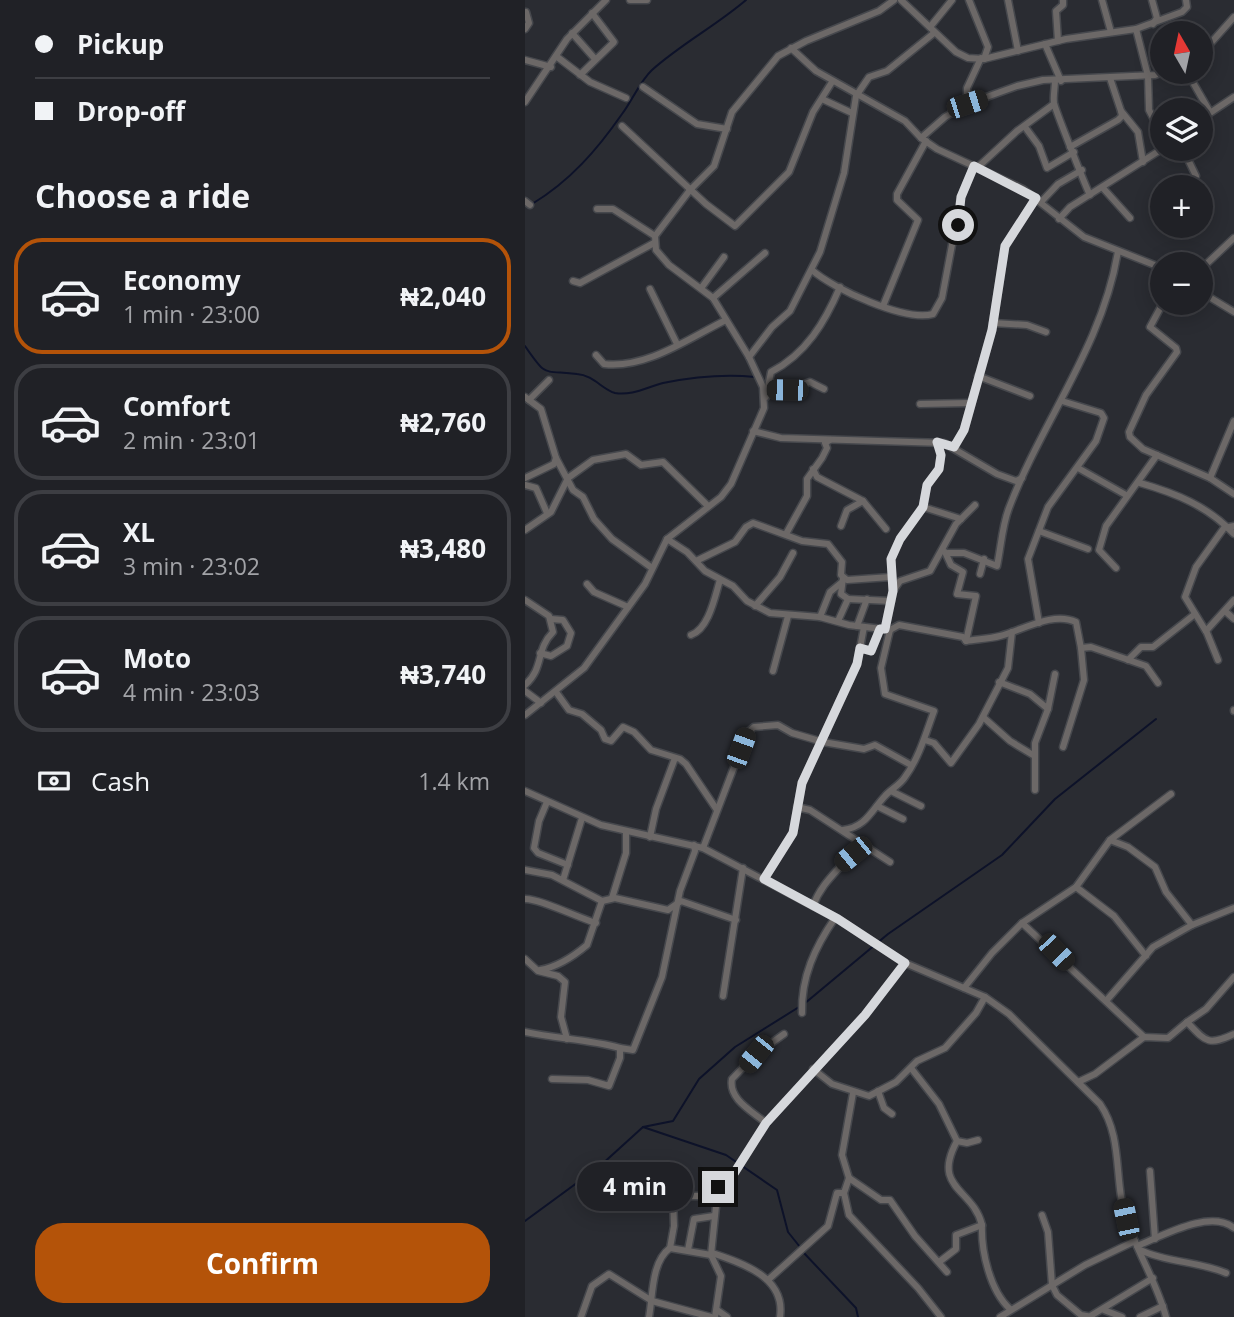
<!DOCTYPE html>
<html lang="en">
<head>
<meta charset="utf-8">
<style>
  body { margin:0; font-family:"Open Sans",sans-serif; background:#28292e; color:#f1f3f6; height:100vh; display:flex; flex-direction:column; font-size:26px; white-space:nowrap }
  * { box-sizing:border-box; margin:0 }
  p { font-size:23px; color:#a2a3a7 }
  .icon { flex:none; width:38px; height:38px; fill:none; stroke:currentColor; stroke-width:2; stroke-linecap:round; stroke-linejoin:round }
  .map { position:relative; flex:1; overflow:hidden }
  .details { display:flex; flex-direction:column; background:#202126; width:525px }
  .details>* { flex:none }
  .top-card { display:grid; align-content:center; height:154px; padding:0 35px; background:#202126 }
  .needle { width:46px; rotate:351deg }
  .buttons { position:absolute; left:625px; top:21px; display:grid; gap:14px }
  .buttons a { display:grid; place-items:center; width:63px; height:63px; border-radius:50%; background:#202126; box-shadow:0 4px 18px #0003,0 0 0 2px #3d3e43; font-size:35px }
  .end { position:absolute; width:32px; height:32px; margin:-16px; border:9px solid #d6d8dc; background:#111; box-shadow:0 0 0 4px #111 }
  .from { border-radius:50% }
  .bubble { position:absolute; height:49px; border-radius:24px; background:#202126; box-shadow:0 4px 18px #0003,0 0 0 2px #3d3e43; font-size:23px; font-weight:700; line-height:49px; text-align:center }
  .car { position:absolute; width:21px; height:42px; margin:-21px -10px; border-radius:9px; box-shadow:0 0 5px 2px #0007; background:linear-gradient(#222 24%,#8ab4d8 0 40%,#222 0 76%,#8ab4d8 0 86%,#222 0) }
  .top-card b { display:flex; align-items:center; gap:24px; height:66px; font-size:26px }
  .top-card b+b { border-top:2px solid #3d3e43 }
  .top-card i { width:18px; height:18px; background:#f1f3f6 }
  ul { padding:0; list-style:none }
  li { display:flex; align-items:center; gap:21px; height:116px; margin:0 14px 10px; padding:0 21px; border:4px solid #3d3e43; border-radius:28px }
  li div { flex:1 }
  li b { display:block; font-size:26px }
  li em { font-style:normal; font-weight:700 }
  li.selected { border-color:#b45309 }
  li>.icon { width:63px; height:63px; stroke-width:1.5 }
  h2 { padding:0 35px; font-size:32px; line-height:84px }
  .pay { display:flex; align-items:center; gap:18px; height:77px; padding:0 35px; font-size:26px }
  .pay p { margin-inline-start:auto }
  .cta { display:flex; gap:14px; margin-top:auto; padding:14px 35px }
  .cta a { flex:1; height:80px; border-radius:28px; background:#b45309; color:#fff; font-size:28px; font-weight:700; line-height:80px; text-align:center }
  main { display:flex; flex:1; min-height:0 }
  .map>svg:first-child { display:block }
  .lines { fill:none; stroke-linecap:round; stroke-linejoin:round }
  .stream { stroke:#0d1229; stroke-width:2 }
  .minor-casing { stroke:#46484d; stroke-width:9 }
  .minor { stroke:#6c6867; stroke-width:6 }
  .route { stroke:#d6d8dc; stroke-width:9 }
</style>
</head>
<body>
<main>
<section class="details">
<div class="top-card">
<b><i class="from"></i>Pickup</b>
<b><i></i>Drop-off</b>
</div>
<h2>Choose a ride</h2>
<ul>
<li class="selected"><svg class="icon" aria-label="car" viewBox="0 0 24 24"><path d="M5 17H2v-5l4-1 3-4h7l3 4 3 1v5h-3M9 17h6M6 11h13"/><circle cx="7" cy="17" r="2"/><circle cx="17" cy="17" r="2"/></svg><div><b>Economy</b><p>1 min · 23:00</p></div><em>₦2,040</em></li>
<li><svg class="icon" aria-label="car" viewBox="0 0 24 24"><path d="M5 17H2v-5l4-1 3-4h7l3 4 3 1v5h-3M9 17h6M6 11h13"/><circle cx="7" cy="17" r="2"/><circle cx="17" cy="17" r="2"/></svg><div><b>Comfort</b><p>2 min · 23:01</p></div><em>₦2,760</em></li>
<li><svg class="icon" aria-label="car" viewBox="0 0 24 24"><path d="M5 17H2v-5l4-1 3-4h7l3 4 3 1v5h-3M9 17h6M6 11h13"/><circle cx="7" cy="17" r="2"/><circle cx="17" cy="17" r="2"/></svg><div><b>XL</b><p>3 min · 23:02</p></div><em>₦3,480</em></li>
<li><svg class="icon" aria-label="car" viewBox="0 0 24 24"><path d="M5 17H2v-5l4-1 3-4h7l3 4 3 1v5h-3M9 17h6M6 11h13"/><circle cx="7" cy="17" r="2"/><circle cx="17" cy="17" r="2"/></svg><div><b>Moto</b><p>4 min · 23:03</p></div><em>₦3,740</em></li>
</ul>
<div class="pay"><svg class="icon" aria-label="cash" viewBox="0 0 24 24"><path d="M3 7h18v10H3z"/><circle cx="12" cy="12" r="2"/></svg>Cash<p>1.4 km</p></div>
<div class="cta"><a>Confirm</a></div>
</section>
<div class="map">
<svg width="709" height="1317" viewBox="0 0 709 1317">
  <rect width="100%" height="100%" fill="#2a2c32"/>
  <g class="lines">
    <g class="stream">
      <path d="M7 204C45 181 72 150 97 114 107 101 115 81 127 70 156 44 192 25 221 0"/>
      <path d="M0 346C22 378 17 370 52 374 68 375 78 390 90 393 107 396 122 387 138 383 168 377 200 374 230 377"/>
      <polyline points="279,1004 363,934 477,855 530,799 631,719"/>
      <polyline points="118,1127 201,1155 252,1190 263,1232 275,1247"/>
      <polyline points="0,1221 75,1166 118,1127 148,1121 174,1079 210,1047 274,1007"/>
      <polyline points="278,1252 331,1308 333,1317"/>
    </g>
    <g class="minor-casing">
      <g id="minor">
        <polyline points="105,0 122,0"/>
        <polyline points="376,0 431,52 443,58 459,59 541,39 611,29 657,12 662,7 661,0"/>
        <polyline points="444,0 463,47 459,59"/>
        <polyline points="483,0 493,51"/>
        <polyline points="577,0 586,32"/>
        <polyline points="627,0 632,18 628,24"/>
        <polyline points="405,27 427,0"/>
        <polyline points="0,29 4,23 1,12"/>
        <polyline points="611,29 623,76 624,110 637,135"/>
        <polyline points="47,33 70,59"/>
        <polyline points="533,41 531,11 538,5 538,0"/>
        <polyline points="520,44 536,81"/>
        <polyline points="266,48 291,71 380,121 396,138 412,149 498,189 559,237 637,268"/>
        <polyline points="676,54 709,17"/>
        <polyline points="31,56 65,82 101,98"/>
        <polyline points="0,60 26,67"/>
        <polyline points="662,72 685,112"/>
        <polyline points="55,75 89,42 67,13"/>
        <polyline points="585,78 596,111 613,132 618,162"/>
        <path d="M530 80C530 88 528 96 529 103 530 109 562 190 565 195"/>
        <polyline points="118,87 172,124 202,129"/>
        <polyline points="297,99 327,113"/>
        <polyline points="0,102 42,39 81,0"/>
        <polyline points="442,104 442,88 456,58"/>
        <polyline points="676,119 709,97"/>
        <polyline points="97,126 181,204 210,226 264,172 288,112 307,82"/>
        <polyline points="500,127 514,146 522,168 549,152"/>
        <polyline points="396,138 420,117 442,104 492,86 518,80 630,75 638,72"/>
        <polyline points="545,147 593,120 597,116 596,111"/>
        <polyline points="658,149 671,176"/>
        <polyline points="453,167 492,131 529,104"/>
        <polyline points="578,188 605,218"/>
        <polyline points="0,201 5,205"/>
        <polyline points="516,202 533,184 557,170"/>
        <polyline points="72,209 88,209 130,236"/>
        <polyline points="534,219 545,207 637,149"/>
        <polyline points="676,269 709,238"/>
        <path d="M287 270C308 289 381 322 408 314L417 298 436 197 449 166"/>
        <polyline points="48,281 55,283 129,243"/>
        <polyline points="177,287 199,257"/>
        <polyline points="125,289 152,344"/>
        <polyline points="676,292 709,312"/>
        <polyline points="188,298 240,253"/>
        <polyline points="638,303 625,327 651,348 652,352 621,395 604,432 605,437 618,449 685,478 709,494"/>
        <polyline points="358,306 393,220 372,200 372,194 401,141"/>
        <polyline points="468,323 502,325 521,332"/>
        <path d="M71 355 79 364C122 369 164 338 201 320"/>
        <polyline points="224,357 247,327 265,311 295,252 319,173 331,96 344,77 362,71 409,33"/>
        <polyline points="453,376 505,396"/>
        <polyline points="244,389 262,390 285,382 299,389"/>
        <polyline points="0,397 16,409 31,458 48,490 58,497 69,519 87,539 127,568"/>
        <path d="M241 397 246 372C281 354 300 322 315 287"/>
        <polyline points="4,400 24,380"/>
        <polyline points="395,404 444,403"/>
        <polyline points="228,431 256,438 419,443 472,474 491,481 497,478"/>
        <polyline points="429,447 439,430 467,330 480,246 511,198"/>
        <polyline points="553,468 601,495"/>
        <polyline points="288,469 292,477 338,501 361,529"/>
        <polyline points="0,478 29,464 31,458"/>
        <polyline points="685,478 709,421"/>
        <path d="M615 483C650 493 683 506 709 534"/>
        <polyline points="0,485 11,488 22,513"/>
        <polyline points="398,507 436,519"/>
        <polyline points="316,526 322,510 338,501"/>
        <polyline points="0,530 26,512 43,478 68,460 101,454 116,465 138,462 183,506"/>
        <polyline points="514,531 563,549"/>
        <polyline points="261,534 282,496 282,479 297,458 302,448 300,443 305,440"/>
        <path d="M142 539 162 552 180 571 208 586 222 601 245 613 295 617 324 625 365 630 374 625 438 637 441 641C452 639 464 639 475 636 498 630 528 611 551 622L556 648 566 647 621 666 633 683"/>
        <polyline points="420,552 426,565 438,572 432,594 451,596 441,641"/>
        <path d="M423 553H439L472 566C476 547 477 526 484 508 517 421 578 345 593 251"/>
        <polyline points="171,561 210,542 221,527 228,523 277,541 303,544 317,562 316,575 322,580 366,577"/>
        <polyline points="591,568 574,550 581,526 632,455"/>
        <polyline points="455,574 459,559"/>
        <polyline points="62,584 69,592 103,607"/>
        <polyline points="368,591 375,581 405,571 431,524 450,505"/>
        <polyline points="323,599 366,601"/>
        <path d="M0 600 24 616 28 632C10 650 20 667 0 685"/>
        <polyline points="230,606 255,577 268,553"/>
        <polyline points="700,611 709,619"/>
        <polyline points="295,617 305,592 316,583"/>
        <polyline points="313,621 323,599 316,594 318,578"/>
        <polyline points="514,623 503,559 523,507 571,441 579,418 576,413 537,401"/>
        <polyline points="332,626 342,599"/>
        <polyline points="360,629 368,591 366,559 375,539 398,507 402,485 414,469 416,455 413,442"/>
        <polyline points="681,631 709,600"/>
        <path d="M166 635C184 629 190 596 195 580"/>
        <polyline points="335,648 346,651 355,629"/>
        <polyline points="15,653 26,656 42,646 46,633 38,620 26,619"/>
        <polyline points="603,660 616,647 628,647 670,614"/>
        <polyline points="693,660 682,633 660,597 671,567 699,528 709,526"/>
        <polyline points="248,671 263,616"/>
        <polyline points="474,682 505,694 523,709"/>
        <polyline points="0,691 16,703"/>
        <polyline points="31,692 44,710 57,714 76,730 80,739 86,741 98,727 109,732 126,750 155,759 161,764 192,810"/>
        <polyline points="709,711 709,710"/>
        <polyline points="0,715 59,668 120,584 142,539 196,497 206,484 239,408 238,387 224,357 188,298 144,265 131,250 130,236 165,190 189,166 207,112 253,56 281,41 354,11 369,0"/>
        <polyline points="458,717 485,741 508,755"/>
        <polyline points="400,740 409,743 426,763 454,724 483,668 487,632"/>
        <polyline points="538,747 559,680 556,648"/>
        <polyline points="510,790 510,743 523,709 530,674"/>
        <path d="M0 791 76 825 178 848 313 919 380 963 460 997 484 1014 575 1104C599 1139 588 1182 602 1221 613 1254 632 1283 641 1317"/>
        <polyline points="366,791 396,806"/>
        <polyline points="22,802 14,821 9,848 13,853 43,865"/>
        <polyline points="352,806 378,819"/>
        <polyline points="272,807 285,810 365,862"/>
        <path d="M318 830C341 827 346 811 360 796 366 789 375 785 380 777 394 758 401 733 409 711L360 694 356 668 365 630"/>
        <polyline points="125,837 131,809 150,758"/>
        <polyline points="585,840 603,847 630,867 641,892 667,925"/>
        <polyline points="178,848 222,733 229,727 253,725 267,733 298,742 339,749 350,745 386,765"/>
        <polyline points="0,870 27,875 77,901 90,898 143,910 156,901 211,920"/>
        <polyline points="239,879 268,833 277,783 332,664 339,627"/>
        <polyline points="38,880 57,818"/>
        <polyline points="551,887 589,916 621,956"/>
        <polyline points="87,898 101,853 101,833"/>
        <path d="M0 899C13 898 54 918 71 923"/>
        <path d="M288 906C298 878 321 866 334 842"/>
        <polyline points="497,923 619,1037"/>
        <polyline points="0,959 13,971 33,976 40,982 36,1017 42,1039"/>
        <path d="M15 970C32 967 49 956 62 945L77 901"/>
        <polyline points="439,988 467,953 497,923 551,887 585,840 646,794"/>
        <polyline points="198,996 218,868"/>
        <polyline points="581,1001 628,947 667,925 709,908"/>
        <path d="M277 1013C276 977 290 947 310 918"/>
        <polyline points="662,1022 681,1009 709,977"/>
        <path d="M0 1032C32 1039 63 1039 95 1048"/>
        <polyline points="386,1068 414,1104 432,1141 442,1143 453,1140"/>
        <polyline points="288,1069 307,1084 344,1096 371,1082 392,1061 420,1048 451,1013 460,997"/>
        <polyline points="27,1079 63,1080 84,1086 95,1058 95,1048 108,1050 137,977 155,891 170,851 169,845"/>
        <path d="M553 1082 570 1074 619 1037 643 1038 662 1022C681 1042 683 1046 709 1034"/>
        <polyline points="353,1091 359,1108 367,1114"/>
        <polyline points="328,1093 317,1155 324,1178 319,1193 324,1215 393,1288 416,1317"/>
        <path d="M241 1123C227 1111 203 1099 207 1079L231 1054 259 1034"/>
        <polyline points="625,1171 630,1239"/>
        <polyline points="324,1178 356,1200 365,1200 390,1236 422,1272"/>
        <polyline points="517,1215 523,1232 527,1285 532,1295 556,1315 567,1317"/>
        <path d="M457 1225C456 1251 465 1291 485 1309"/>
        <path d="M612 1246C639 1235 686 1209 709 1228"/>
        <polyline points="145,1248 149,1226 148,1196 191,1196"/>
        <polyline points="163,1250 169,1219 189,1216"/>
        <path d="M615 1250C643 1263 673 1261 701 1273"/>
        <path d="M187 1253C217 1263 261 1277 255 1317"/>
        <polyline points="186,1255 196,1276 190,1317"/>
        <path d="M414 1262 431 1249V1235L457 1225C448 1188 406 1189 432 1141"/>
        <polyline points="243,1280 303,1226 312,1193 319,1193"/>
        <polyline points="192,1310 202,1317"/>
        <polyline points="579,1310 597,1317"/>
        <polyline points="567,1315 628,1278"/>
        <polyline points="56,1317 67,1286 84,1274 127,1301 186,1317"/>
        <path d="M124 1317C128 1296 126 1262 145 1248L186 1255 193 1187 208 1175 241 1123 340 1015 380 963"/>
        <polyline points="475,1317 560,1265 610,1241"/>
        <polyline points="615,1317 638,1306"/>
      </g>
    </g>
    <use href="#minor" class="minor"/>
  </g>
  <g class="lines">
    <polyline class="route" points="193,1187 208,1175 241,1123 340,1015 380,963 313,919 239,879 268,833 277,783 332,664 335,648 346,651 355,629 360,629 368,591 366,559 375,539 398,507 402,485 414,469 416,455 412,442 429,447 439,430 467,330 480,246 511,198 449,166 436,197 433,225"/>
  </g>
</svg>
<div class="buttons">
<a><svg class="needle" viewBox="-14 -14 28 28"><path d="M0-13l5 13h-10z" fill="#e53935"/><path d="M0 13l5-13h-10z" fill="#a2a3a7"/></svg></a>
<a><svg class="icon" aria-label="layers" viewBox="0 0 24 24"><path d="M12 4l9 5-9 5-9-5zM3 14l9 5 9-5"/></svg></a>
<a>+</a>
<a>−</a>
</div>
<i class="end from" style="left:433px;top:225px"></i>
<i class="end" style="left:193px;top:1187px"></i>
<div class="bubble" style="left:52px;top:1162px;width:116px">4 min</div>
<i class="car" style="left:442px;top:104px;rotate:72deg"></i>
<i class="car" style="left:262px;top:390px;rotate:271deg"></i>
<i class="car" style="left:216px;top:748px;rotate:20deg"></i>
<i class="car" style="left:328px;top:854px;rotate:231deg"></i>
<i class="car" style="left:531px;top:952px;rotate:136deg"></i>
<i class="car" style="left:231px;top:1054px;rotate:219deg"></i>
<i class="car" style="left:601px;top:1219px;rotate:348deg"></i>
</div>
</main>
</body>
</html>
